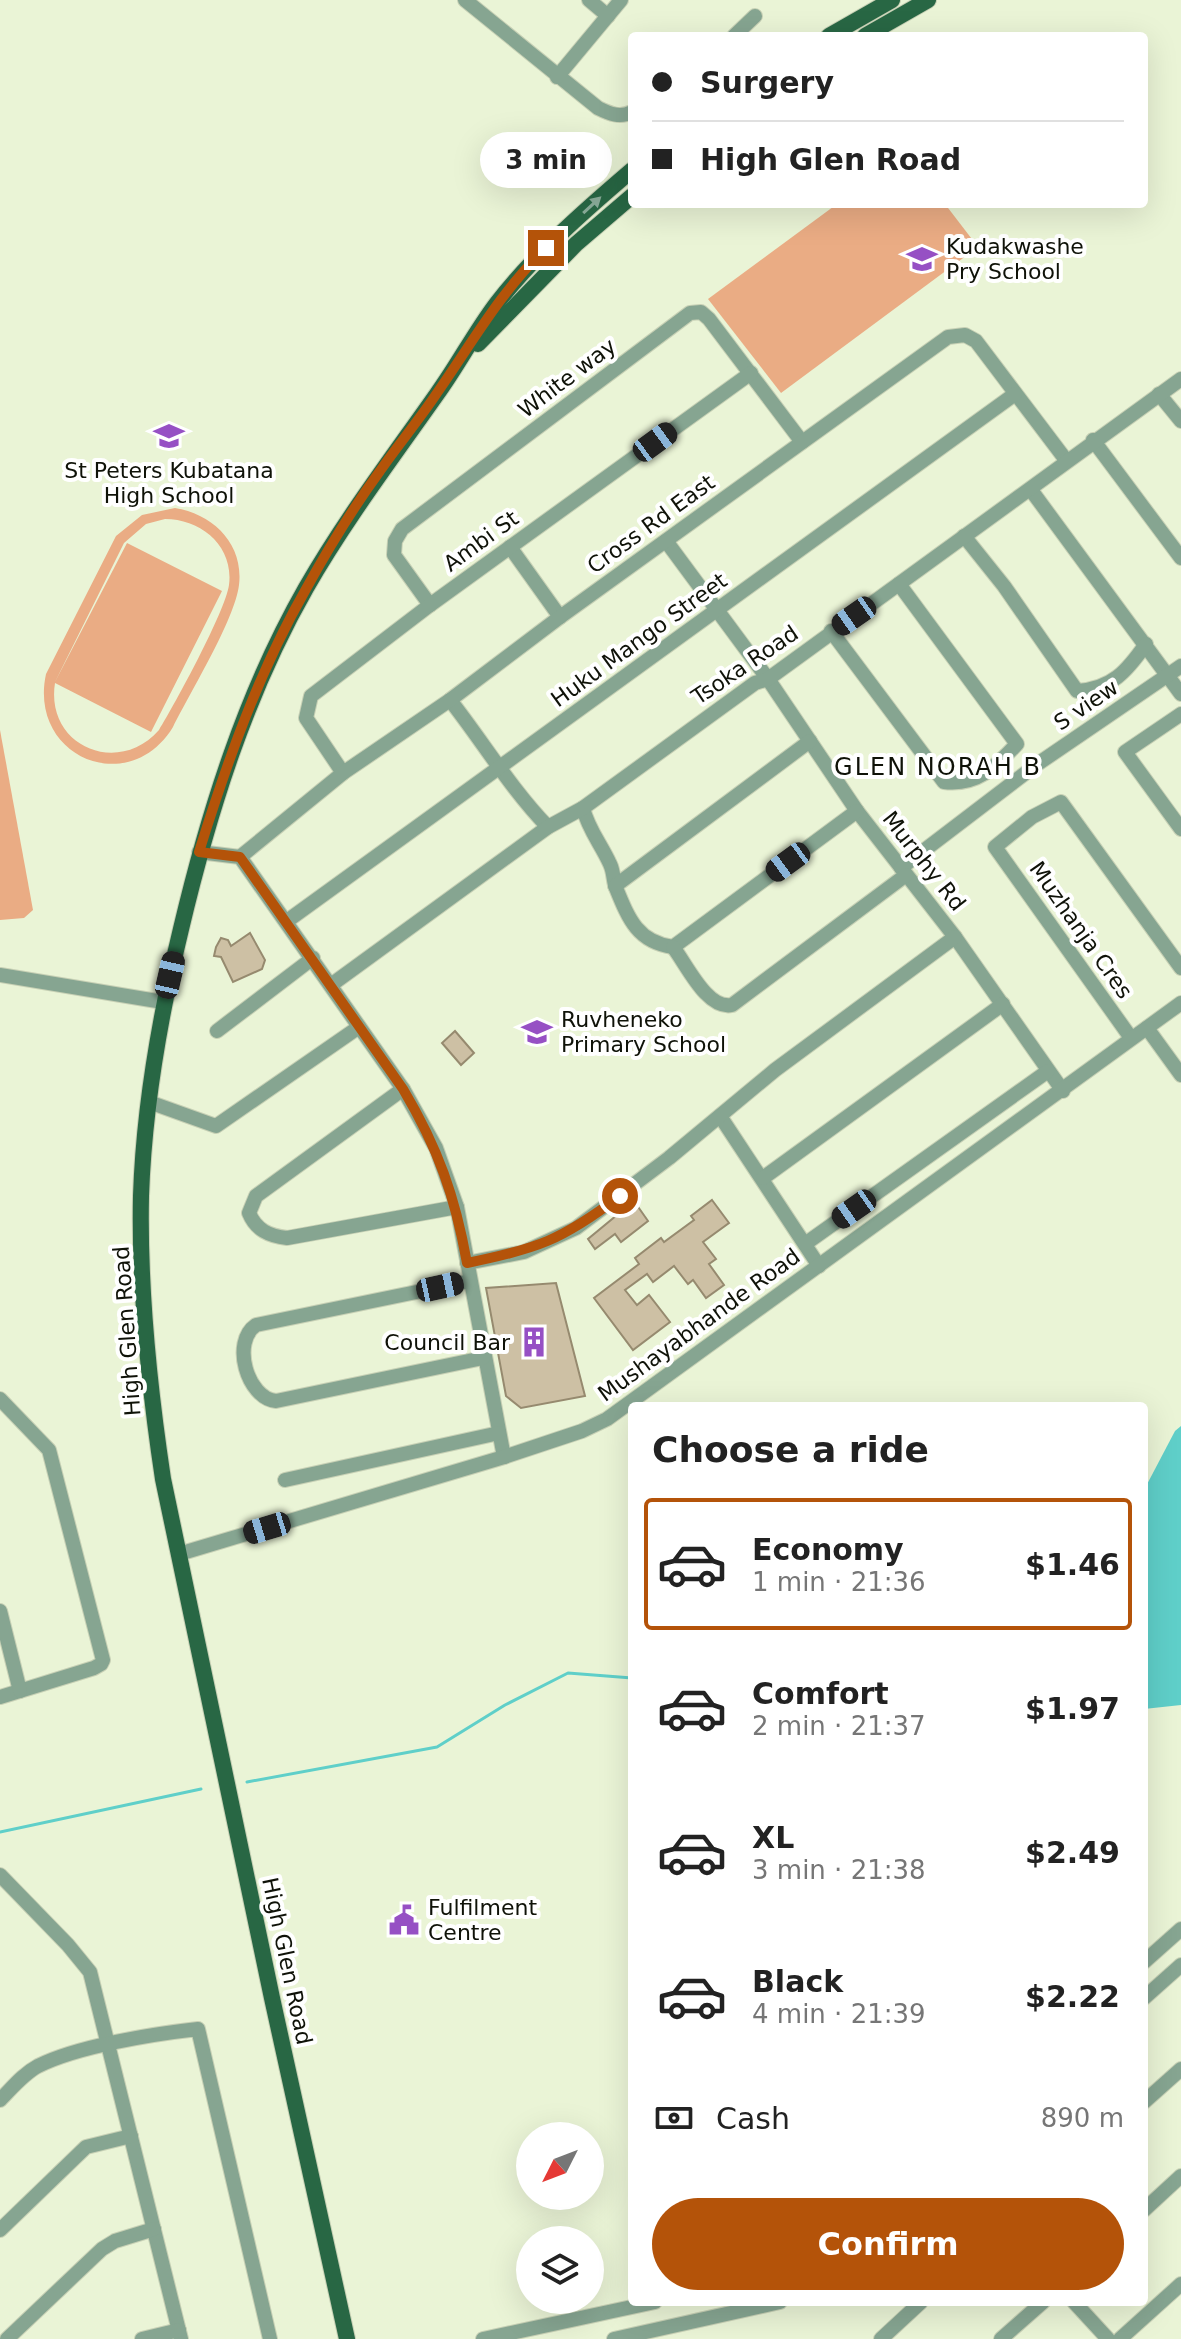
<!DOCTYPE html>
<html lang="en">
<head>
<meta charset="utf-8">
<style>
  body { margin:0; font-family:"DejaVu Sans",sans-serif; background:#f6f6f6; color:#222; height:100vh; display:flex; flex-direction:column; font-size:30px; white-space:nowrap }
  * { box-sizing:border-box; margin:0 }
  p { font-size:26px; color:#767676 }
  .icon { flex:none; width:44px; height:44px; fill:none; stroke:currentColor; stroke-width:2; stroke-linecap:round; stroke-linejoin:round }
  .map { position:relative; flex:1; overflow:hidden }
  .side { position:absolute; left:628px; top:1402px; width:520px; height:904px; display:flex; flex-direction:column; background:#fff; border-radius:8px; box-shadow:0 8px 32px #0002 }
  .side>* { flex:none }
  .banner { position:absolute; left:628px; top:32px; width:520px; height:176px; border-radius:8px; box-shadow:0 8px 32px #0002; display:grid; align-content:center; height:176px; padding:0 24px; background:#fff }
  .needle { width:52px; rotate:228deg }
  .controls { position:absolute; left:516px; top:2122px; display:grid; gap:16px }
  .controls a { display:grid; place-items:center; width:88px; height:88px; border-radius:50%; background:#fff; box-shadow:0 8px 32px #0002; font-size:40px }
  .end { position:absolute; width:36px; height:36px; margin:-18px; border:10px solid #b45309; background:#fff; box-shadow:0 0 0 4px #fff }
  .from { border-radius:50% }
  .bubble { position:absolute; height:56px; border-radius:28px; background:#fff; box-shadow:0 8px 32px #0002; font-size:26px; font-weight:800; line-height:56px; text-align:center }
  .car { position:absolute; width:24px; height:48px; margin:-24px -12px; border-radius:10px; box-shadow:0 0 6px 2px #0007; background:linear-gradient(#222 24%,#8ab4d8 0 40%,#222 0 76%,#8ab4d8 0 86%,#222 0) }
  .banner b { display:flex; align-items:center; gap:28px; height:76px; font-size:30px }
  .banner b+b { border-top:2px solid #e0e0e0 }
  .banner i { width:20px; height:20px; background:#222 }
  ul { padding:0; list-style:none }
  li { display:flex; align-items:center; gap:24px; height:132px; margin:0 16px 12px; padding:0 8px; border:4px solid transparent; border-radius:8px }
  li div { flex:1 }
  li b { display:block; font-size:30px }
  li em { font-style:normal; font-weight:800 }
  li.selected { border-color:#b45309 }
  li>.icon { width:72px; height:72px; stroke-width:1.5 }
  h2 { padding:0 24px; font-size:36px; line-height:96px }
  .pay { display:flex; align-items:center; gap:20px; height:88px; padding:0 24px; font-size:30px }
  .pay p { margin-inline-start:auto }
  .primary-button { display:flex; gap:16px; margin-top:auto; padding:16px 24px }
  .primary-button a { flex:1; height:92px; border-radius:48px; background:#b45309; color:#fff; font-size:32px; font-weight:800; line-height:92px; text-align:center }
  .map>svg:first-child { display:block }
  .green { fill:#eaac84; fill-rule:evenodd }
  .water { fill:#5fcfc9 }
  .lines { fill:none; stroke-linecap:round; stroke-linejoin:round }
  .stream { stroke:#5fcfc9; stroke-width:3 }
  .building { fill:#cdc0a4; stroke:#968a6f; stroke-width:2 }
  .minor-casing { stroke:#c7d0b5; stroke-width:16 }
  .major-casing { stroke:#c7d0b5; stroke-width:18 }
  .minor { stroke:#86a591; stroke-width:14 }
  .major { stroke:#286744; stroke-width:16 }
  .oneway { fill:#89ab98 }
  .route { stroke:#b45309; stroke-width:10 }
  .labels { text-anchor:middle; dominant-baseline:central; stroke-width:8; stroke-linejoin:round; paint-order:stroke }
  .poi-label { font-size:22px; fill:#0f1208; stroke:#fff; text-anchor:start }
  .street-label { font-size:22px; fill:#0f1208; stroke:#fff }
  .neighbourhood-label { font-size:24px; letter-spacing:2px; fill:#0f1208; stroke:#fff }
</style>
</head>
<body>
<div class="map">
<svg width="1181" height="2339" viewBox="0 0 1181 2339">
  <rect width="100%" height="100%" fill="#eaf4d6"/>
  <g class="green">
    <polygon points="837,204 945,204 978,247 781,393 708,299"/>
    <path d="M175 508C213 514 244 544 239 585 235 619 190 693 173 727 129 799 28 757 46 674L116 536 142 515ZM165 519C201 519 234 546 229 585 225 612 175 704 159 730 118 777 45 746 55 683L151 732 222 591 127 543 55 682 124 543 146 524Z"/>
    <polygon points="0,730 33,910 24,918 0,920"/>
  </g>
  <polygon class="water" points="1181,1426 1181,1705 1144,1709 1144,1490 1175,1431"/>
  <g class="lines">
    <g class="stream">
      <polyline points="247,1782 437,1747 505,1705 568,1673 632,1678"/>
      <polyline points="0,1832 201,1789"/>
    </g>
  </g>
  <g class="building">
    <polygon points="250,933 265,960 262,969 233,982 221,957 214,956 216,947 221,938 228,940 231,946"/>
    <polygon points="455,1031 474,1053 461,1065 442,1043"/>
    <polygon points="712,1200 729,1223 703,1242 716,1259 709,1264 724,1285 706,1298 693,1280 688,1284 674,1266 653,1282 647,1274 625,1290 637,1305 649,1295 670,1322 633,1350 594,1298 639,1264 635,1258 661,1238 664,1242 694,1220 691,1216"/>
    <polygon points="634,1201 648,1221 621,1242 615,1234 595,1249 588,1239"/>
    <polygon points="556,1283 585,1396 521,1408 506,1396 486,1288"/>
  </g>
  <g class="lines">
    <g class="minor-casing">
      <g id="minor">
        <path d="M465 0 598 108C610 114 620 118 632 112"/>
        <polyline points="589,0 608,16"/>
        <polyline points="734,36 755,16"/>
        <polyline points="557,77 621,0"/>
        <polyline points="1159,394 1181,421"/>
        <polyline points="1093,440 1181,558"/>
        <polyline points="1031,490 1181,694"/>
        <path d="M964 536 1004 586 1077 691C1112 689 1127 671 1146 644"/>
        <polyline points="666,541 768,679 857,811 955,937 1063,1091"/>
        <polyline points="510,547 560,617"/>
        <polyline points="430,605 394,555 395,541 402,529 690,313 701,312 709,319 802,442"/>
        <path d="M831 631 944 782C978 786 996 766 1017 744L899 584"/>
        <path d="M450 700C483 742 511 789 548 827"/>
        <polyline points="1181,714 1125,752 1181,829"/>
        <polyline points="343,773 306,718 311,696 430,605 751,373"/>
        <path d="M583 808C588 829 601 844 610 864 614 872 613 881 616 888 629 920 638 942 673 947L857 811"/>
        <polyline points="199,852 240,857 403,1089 436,1148 457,1207 504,1457"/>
        <polyline points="240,857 343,773 450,700 560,617 948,337 965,335 976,341 1066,460"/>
        <polyline points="901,868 1036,765 1181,666"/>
        <polyline points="615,886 810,741"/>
        <polyline points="287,921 1015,394"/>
        <path d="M673 947C687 965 707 1010 732 1005L906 875"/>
        <polyline points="0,975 163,1002"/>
        <polyline points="331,985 548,827 583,808 755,683 768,679 1181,379"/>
        <polyline points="1147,1028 1181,1075"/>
        <polyline points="217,1031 313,958"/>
        <polyline points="1131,1038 995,847 1032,817 1061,802 1181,968"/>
        <path d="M403 1089 256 1196 249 1213C256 1230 269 1236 287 1238L457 1207"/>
        <polyline points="149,1102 216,1126 359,1027"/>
        <polyline points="720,1116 819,1266"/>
        <polyline points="763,1178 1003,1004"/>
        <polyline points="805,1244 1048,1071"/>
        <polyline points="467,1263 524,1252 576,1228 669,1158 775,1070 955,937"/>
        <path d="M470 1281 256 1325C231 1342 247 1398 276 1401L483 1358"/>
        <polyline points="0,1399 49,1450 103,1660 101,1664 94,1668 0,1697"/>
        <polyline points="285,1480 499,1433"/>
        <polyline points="179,1554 504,1457 582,1431 607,1419 1181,1003"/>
        <polyline points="0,1611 20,1691"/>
        <polyline points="0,1875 68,1945 90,1972 181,2339"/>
        <polyline points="1144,1962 1181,1929"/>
        <polyline points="1144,1998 1181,1965"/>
        <path d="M0 2100C12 2088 23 2074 38 2066 78 2046 153 2034 198 2029L270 2339"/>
        <polyline points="1144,2102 1181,2069"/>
        <polyline points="1144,2210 1181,2176"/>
        <polyline points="0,2230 86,2147 131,2136"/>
        <polyline points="1074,2302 1108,2339"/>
        <polyline points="7,2339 102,2249 115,2241 154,2229"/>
        <polyline points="142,2339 179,2330"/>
        <polyline points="483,2339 655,2302"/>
        <polyline points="614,2339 780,2302"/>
        <polyline points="881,2339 921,2302"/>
        <polyline points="1001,2339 1043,2302"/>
        <polyline points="1120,2339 1181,2284"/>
      </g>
    </g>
    <g class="major-casing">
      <g id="major">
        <polyline points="829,36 892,0"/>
        <polyline points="865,36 928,0"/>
        <polyline points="478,344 576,244 632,196"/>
        <path d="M347 2339 272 1998 163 1479C149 1386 139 1290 141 1196 144 1105 160 1016 181 929 209 811 246 693 306 588 345 520 392 458 437 394 458 365 475 332 497 303 536 253 584 211 632 170"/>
      </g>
    </g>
    <use href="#minor" class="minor"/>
    <use href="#major" class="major"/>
  </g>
  <defs><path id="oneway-solid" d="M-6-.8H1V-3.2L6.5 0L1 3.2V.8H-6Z" transform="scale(2)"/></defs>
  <use class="oneway" href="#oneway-solid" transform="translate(592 205) rotate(-43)"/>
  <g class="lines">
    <path class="route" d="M546 248C501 291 472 343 437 393 419 420 398 445 380 471 353 508 328 549 306 589 259 671 227 762 199 852L240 857 403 1089C438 1148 455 1196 467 1263 537 1249 562 1240 620 1196"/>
  </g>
  <defs>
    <g id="school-bare" transform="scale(2.4)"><path d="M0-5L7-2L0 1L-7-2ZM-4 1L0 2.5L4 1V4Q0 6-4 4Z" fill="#9650c4" stroke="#fff" stroke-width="2.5" paint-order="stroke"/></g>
    <g id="building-bare" transform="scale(2.4)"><path d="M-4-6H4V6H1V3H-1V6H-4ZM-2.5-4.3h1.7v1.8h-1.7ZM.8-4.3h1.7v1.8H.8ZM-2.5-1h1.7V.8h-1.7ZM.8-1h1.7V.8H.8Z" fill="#9650c4" stroke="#fff" stroke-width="2.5" paint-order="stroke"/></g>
    <g id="civic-bare" transform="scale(2.4)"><path d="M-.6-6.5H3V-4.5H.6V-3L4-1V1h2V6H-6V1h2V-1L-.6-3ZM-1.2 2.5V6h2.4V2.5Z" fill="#9650c4" stroke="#fff" stroke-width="2.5" paint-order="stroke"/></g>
  </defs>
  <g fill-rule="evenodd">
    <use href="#school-bare" x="922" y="259"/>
    <use href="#school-bare" x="169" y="436"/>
    <use href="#school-bare" x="537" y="1032"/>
    <use href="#building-bare" x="534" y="1342"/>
    <use href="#civic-bare" x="404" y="1920"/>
  </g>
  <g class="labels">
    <g class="poi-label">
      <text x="946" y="246">Kudakwashe<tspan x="946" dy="25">Pry School</tspan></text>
      <text x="169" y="470" text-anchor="middle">St Peters Kubatana<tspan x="169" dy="25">High School</tspan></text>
      <text x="561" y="1019">Ruvheneko<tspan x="561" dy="25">Primary School</tspan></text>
      <text x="510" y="1342" text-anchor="end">Council Bar</text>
      <text x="428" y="1907">Fulfilment<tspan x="428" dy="25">Centre</tspan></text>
    </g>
    <g class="street-label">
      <text transform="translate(567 378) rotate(-37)">White way</text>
      <text transform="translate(651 524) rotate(-36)">Cross Rd East</text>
      <text transform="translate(481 541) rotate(-36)">Ambi St</text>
      <text transform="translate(639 640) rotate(-36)">Huku Mango Street</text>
      <text transform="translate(745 665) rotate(-34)">Tsoka Road</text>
      <text transform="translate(1086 705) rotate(-34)">S view</text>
      <text transform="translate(924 861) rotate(52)">Murphy Rd</text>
      <text transform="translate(1081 930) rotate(55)">Muzhanja Cres</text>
      <text transform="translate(699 1325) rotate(-36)">Mushayabhande Road</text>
      <text transform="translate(127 1331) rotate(-94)">High Glen Road</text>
      <text transform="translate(287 1961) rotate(78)">High Glen Road</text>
    </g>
    <g class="neighbourhood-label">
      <text x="938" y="767">GLEN NORAH B</text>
    </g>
  </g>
</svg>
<div class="controls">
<a><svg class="needle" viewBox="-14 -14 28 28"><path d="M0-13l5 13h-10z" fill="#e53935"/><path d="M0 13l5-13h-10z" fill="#767676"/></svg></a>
<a><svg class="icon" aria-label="layers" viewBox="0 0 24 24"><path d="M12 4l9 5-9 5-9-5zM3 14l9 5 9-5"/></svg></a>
</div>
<i class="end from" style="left:620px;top:1196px"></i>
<i class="end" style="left:546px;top:248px"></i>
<div class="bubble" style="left:480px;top:132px;width:132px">3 min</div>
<i class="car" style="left:655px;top:442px;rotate:54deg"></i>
<i class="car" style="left:854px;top:616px;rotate:235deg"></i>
<i class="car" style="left:788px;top:862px;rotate:234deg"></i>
<i class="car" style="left:170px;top:975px;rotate:13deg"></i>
<i class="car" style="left:854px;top:1209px;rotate:235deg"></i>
<i class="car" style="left:440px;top:1287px;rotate:78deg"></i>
<i class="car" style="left:267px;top:1528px;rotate:253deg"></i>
<div class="banner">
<b><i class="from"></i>Surgery</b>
<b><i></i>High Glen Road</b>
</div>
<section class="side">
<h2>Choose a ride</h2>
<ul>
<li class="selected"><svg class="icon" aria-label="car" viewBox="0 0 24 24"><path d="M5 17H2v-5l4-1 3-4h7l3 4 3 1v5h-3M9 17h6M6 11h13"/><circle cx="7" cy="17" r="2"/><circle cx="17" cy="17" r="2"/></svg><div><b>Economy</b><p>1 min · 21:36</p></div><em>$1.46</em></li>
<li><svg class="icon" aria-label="car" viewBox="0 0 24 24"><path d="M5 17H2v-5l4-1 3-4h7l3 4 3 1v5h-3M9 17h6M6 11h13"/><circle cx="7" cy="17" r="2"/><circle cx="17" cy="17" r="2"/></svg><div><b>Comfort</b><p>2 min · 21:37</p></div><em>$1.97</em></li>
<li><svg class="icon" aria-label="car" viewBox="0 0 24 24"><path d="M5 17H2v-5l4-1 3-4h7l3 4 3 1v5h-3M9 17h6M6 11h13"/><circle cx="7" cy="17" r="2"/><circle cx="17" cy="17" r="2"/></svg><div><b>XL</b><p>3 min · 21:38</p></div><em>$2.49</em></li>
<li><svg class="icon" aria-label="car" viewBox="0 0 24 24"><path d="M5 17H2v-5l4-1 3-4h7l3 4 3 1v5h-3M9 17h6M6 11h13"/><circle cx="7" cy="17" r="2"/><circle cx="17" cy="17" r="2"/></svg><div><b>Black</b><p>4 min · 21:39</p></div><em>$2.22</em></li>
</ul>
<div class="pay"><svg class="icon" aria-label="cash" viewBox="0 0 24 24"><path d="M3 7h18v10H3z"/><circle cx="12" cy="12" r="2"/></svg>Cash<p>890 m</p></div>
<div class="primary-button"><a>Confirm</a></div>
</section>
</div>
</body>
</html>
